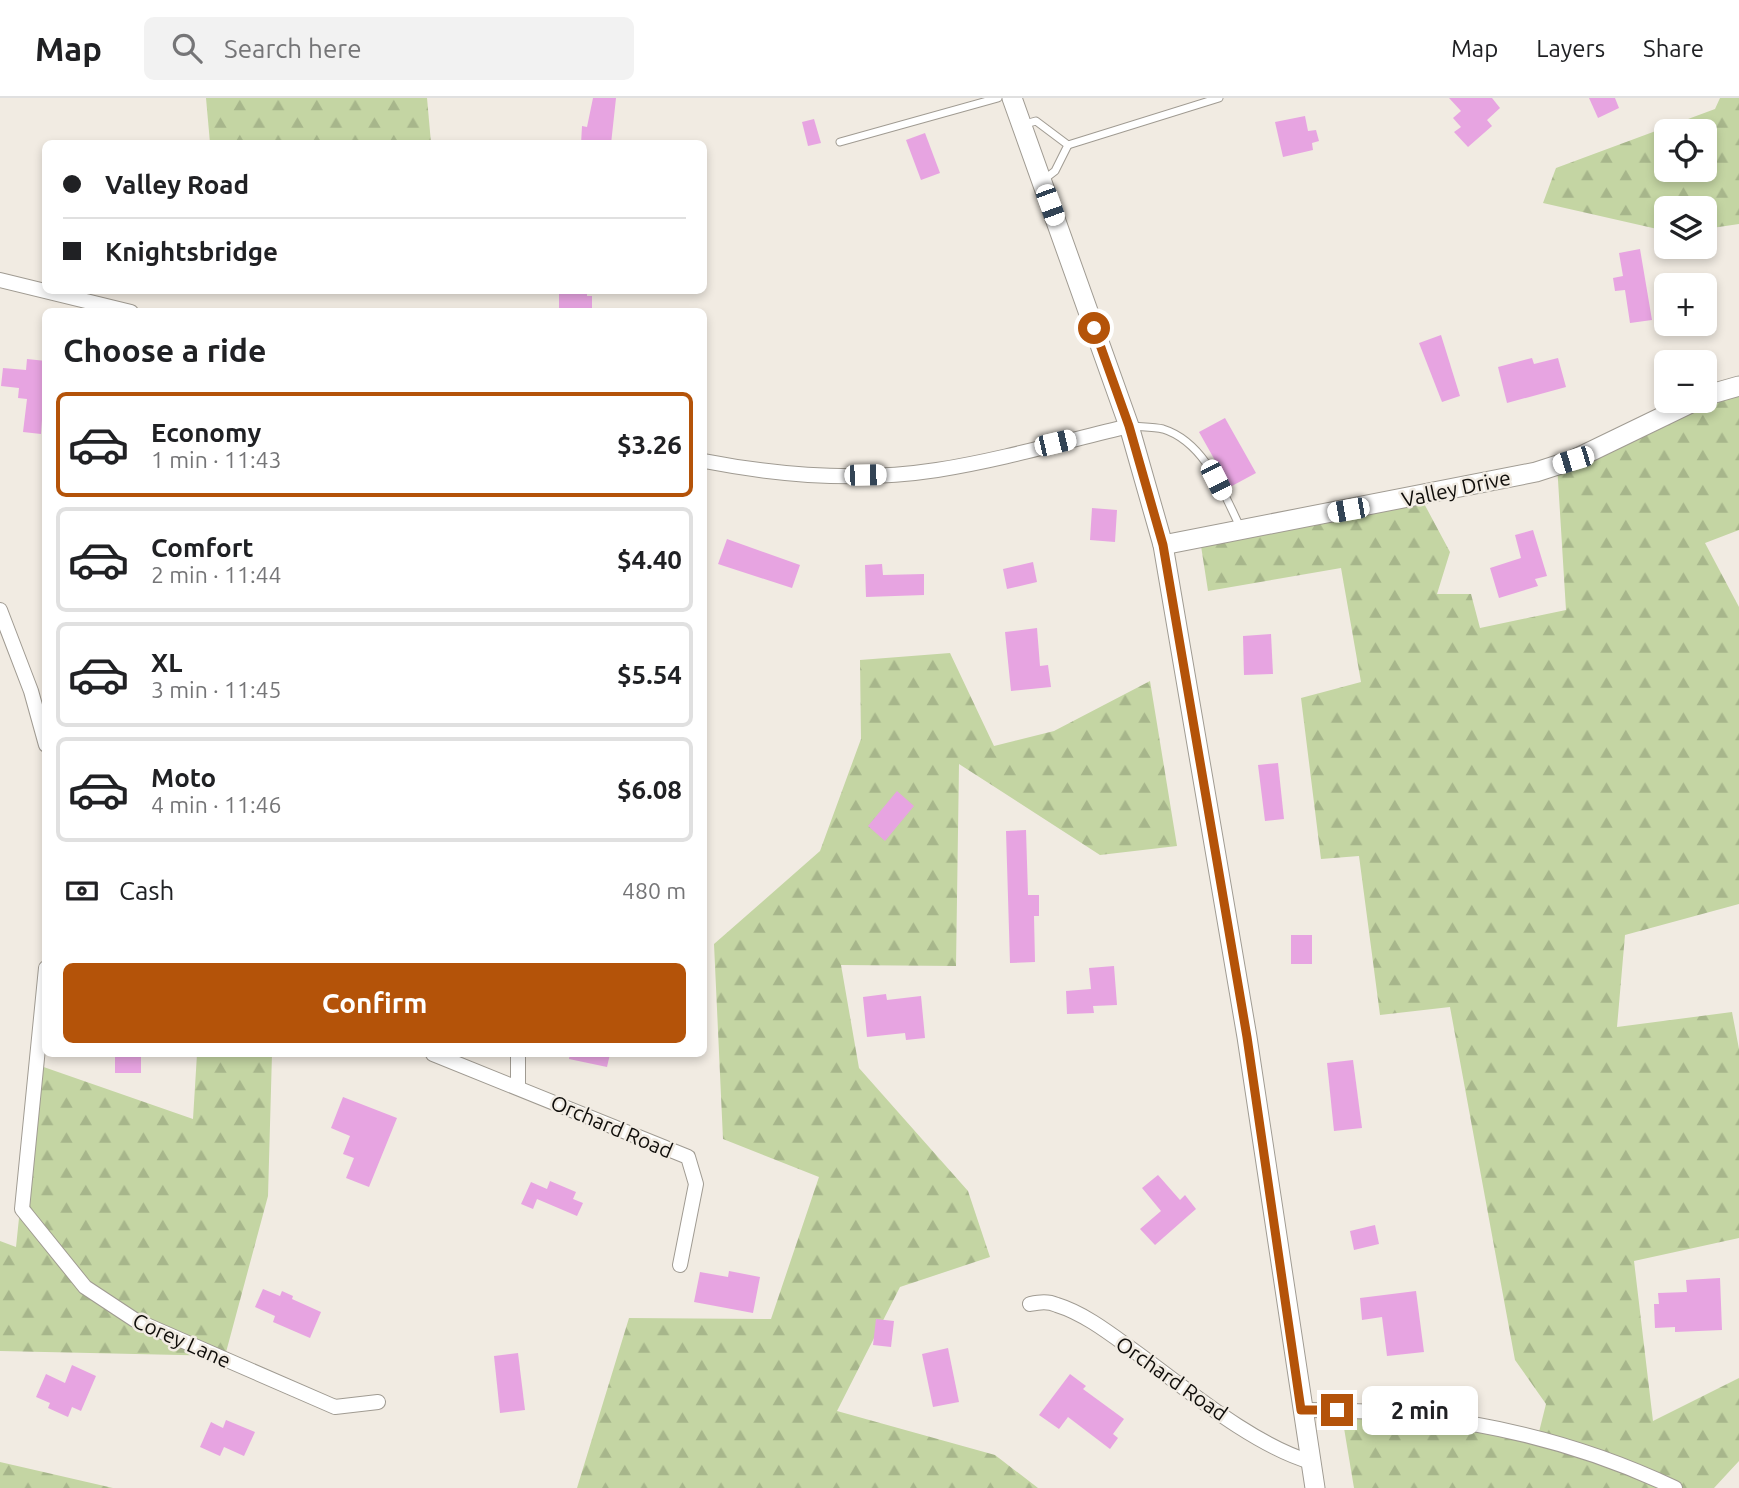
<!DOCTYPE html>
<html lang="en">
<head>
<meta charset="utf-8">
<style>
  body { margin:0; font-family:Ubuntu,sans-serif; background:#f2f2f2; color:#202124; height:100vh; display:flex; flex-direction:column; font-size:26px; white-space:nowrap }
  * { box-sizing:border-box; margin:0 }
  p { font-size:23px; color:#757577 }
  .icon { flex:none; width:38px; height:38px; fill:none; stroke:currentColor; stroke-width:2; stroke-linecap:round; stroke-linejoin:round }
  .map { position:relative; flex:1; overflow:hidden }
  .panel { position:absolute; left:42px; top:210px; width:665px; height:749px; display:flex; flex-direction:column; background:#fff; border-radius:10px; box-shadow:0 4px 10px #0003 }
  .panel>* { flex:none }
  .top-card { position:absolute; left:42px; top:42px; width:665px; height:154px; border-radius:10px; box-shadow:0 4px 10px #0003; display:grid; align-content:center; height:154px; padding:0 21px; background:#fff }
  .buttons { position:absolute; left:1654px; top:21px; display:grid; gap:14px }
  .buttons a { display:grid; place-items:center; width:63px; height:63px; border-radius:10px; background:#fff; box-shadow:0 4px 10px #0003; font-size:35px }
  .end { position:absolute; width:32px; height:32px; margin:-16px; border:9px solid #b45309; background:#fff; box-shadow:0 0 0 4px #fff }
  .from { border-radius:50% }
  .bubble { position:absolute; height:49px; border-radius:10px; background:#fff; box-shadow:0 4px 10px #0003; font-size:23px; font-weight:600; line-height:49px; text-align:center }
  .car { position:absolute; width:21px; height:42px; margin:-21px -10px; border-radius:9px; box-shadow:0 0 5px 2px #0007; background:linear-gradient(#fff 24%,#345 0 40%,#fff 0 76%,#345 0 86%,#fff 0) }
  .top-card b { display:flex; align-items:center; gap:24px; height:66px; font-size:26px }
  .top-card b+b { border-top:2px solid #e0e0e0 }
  .top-card i { width:18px; height:18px; background:#202124 }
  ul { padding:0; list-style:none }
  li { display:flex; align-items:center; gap:21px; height:105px; margin:0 14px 10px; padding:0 7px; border:4px solid #e0e0e0; border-radius:10px }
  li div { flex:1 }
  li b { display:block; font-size:26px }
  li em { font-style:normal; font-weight:600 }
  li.current { border-color:#b45309 }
  li>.icon { width:63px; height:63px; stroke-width:1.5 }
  h2 { padding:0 21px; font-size:32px; line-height:84px }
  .pay { display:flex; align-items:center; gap:18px; height:77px; padding:0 21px; font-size:26px }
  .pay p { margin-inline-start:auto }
  .action { display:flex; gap:14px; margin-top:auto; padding:14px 21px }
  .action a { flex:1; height:80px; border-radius:10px; background:#b45309; color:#fff; font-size:28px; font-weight:600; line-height:80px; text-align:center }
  header { display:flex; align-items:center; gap:42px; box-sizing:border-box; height:98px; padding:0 35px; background:#fff; border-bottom:2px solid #e0e0e0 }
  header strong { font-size:33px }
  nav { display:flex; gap:38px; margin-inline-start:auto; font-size:24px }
  .search { width:490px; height:63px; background:#f2f2f2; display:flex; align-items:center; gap:18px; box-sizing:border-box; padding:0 24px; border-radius:10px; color:#757577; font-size:26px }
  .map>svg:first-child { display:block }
  .forest { fill:url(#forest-firs); fill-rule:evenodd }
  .building { fill:#e7a4e1 }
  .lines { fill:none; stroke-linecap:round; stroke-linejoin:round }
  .lane-casing { stroke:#a09b92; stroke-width:9 }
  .street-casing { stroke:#a09b92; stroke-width:16 }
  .secondary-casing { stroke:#a09b92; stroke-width:21 }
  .lane { stroke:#fff; stroke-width:7 }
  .street { stroke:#fff; stroke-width:14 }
  .secondary { stroke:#fff; stroke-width:19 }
  .route { stroke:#b45309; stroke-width:9 }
  .labels { text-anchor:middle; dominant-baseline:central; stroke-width:5; stroke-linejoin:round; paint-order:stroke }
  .street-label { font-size:21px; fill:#0f0d0a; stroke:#f1ebe2 }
</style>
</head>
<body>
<header>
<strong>Map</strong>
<div class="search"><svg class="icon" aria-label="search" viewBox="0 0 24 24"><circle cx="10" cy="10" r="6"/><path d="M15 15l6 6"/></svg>Search here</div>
<nav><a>Map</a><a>Layers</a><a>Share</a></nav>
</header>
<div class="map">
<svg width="1739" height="1390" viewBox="0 0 1739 1390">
  <defs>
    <pattern id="forest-firs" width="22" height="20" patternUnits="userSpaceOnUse" patternTransform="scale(1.75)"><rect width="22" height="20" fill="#c4d5a3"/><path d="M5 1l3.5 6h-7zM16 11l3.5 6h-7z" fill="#a7b68b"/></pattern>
  </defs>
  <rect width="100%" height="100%" fill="#f1ebe2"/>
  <g class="forest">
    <polygon points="206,0 427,0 431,45 210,45"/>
    <path d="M1720 0H1739V126L1705 131 1704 110H1666V133L1543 105 1556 70 1715 11ZM1704 33V72H1666V33Z"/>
    <polygon points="1739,290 1739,432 1705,445 1739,509 1739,806 1625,837 1617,929 1732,914 1739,951 1739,1140 1634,1163 1653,1323 1739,1280 1739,1363 1714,1390 1354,1390 1341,1312 1539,1334 1546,1306 1515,1262 1450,909 1380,917 1359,758 1321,761 1301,600 1361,584 1341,470 1208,493 1199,435 1420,398 1450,454 1437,496 1471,496 1480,530 1566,512 1557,366"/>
    <polygon points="950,555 994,648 1054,633 1150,583 1177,748 1100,757 959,666 956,868 841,867 859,970 968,1093 990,1159 900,1189 837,1313 995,1357 1038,1390 577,1390 629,1220 771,1221 819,1079 723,1041 714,846 820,753 861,641 860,562"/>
    <polygon points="197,956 272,956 268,1098 225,1258 0,1253 0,1143 16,1149 35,966 193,1021"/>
    <polygon points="0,1364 113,1390 0,1390"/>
  </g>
  <g class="building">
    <polygon points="593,0 616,0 611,46 581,46 582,28 587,29"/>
    <polygon points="1449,0 1492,0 1500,10 1487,22 1492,28 1468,49 1454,34 1461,29 1453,20 1461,13"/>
    <polygon points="1589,0 1615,0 1619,10 1598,20"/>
    <polygon points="1305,18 1308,33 1316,32 1319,43 1312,45 1313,52 1283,59 1275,24"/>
    <polygon points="814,21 821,45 808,48 802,24"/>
    <polygon points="925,35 940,75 921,82 906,42"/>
    <polygon points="1640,151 1652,222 1630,225 1625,192 1615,193 1613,180 1623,178 1619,155"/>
    <polygon points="559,192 587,192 587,198 592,198 592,214 559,214"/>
    <polygon points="1441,237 1460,298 1442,304 1419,245"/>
    <polygon points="1532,260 1534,266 1558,260 1566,289 1507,305 1498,269"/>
    <polygon points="27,261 46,263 41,336 23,334 27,301 18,300 19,290 1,288 3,270 26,272"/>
    <polygon points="1225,320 1256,375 1230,389 1199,334"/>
    <polygon points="1092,410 1117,412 1115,444 1090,442"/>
    <polygon points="1533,432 1547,478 1535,481 1538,488 1499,500 1490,470 1521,460 1515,437"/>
    <polygon points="727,441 800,467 792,490 718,466"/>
    <polygon points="1033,464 1037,484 1007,491 1003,471"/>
    <polygon points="882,466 883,477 924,476 924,497 866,499 865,467"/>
    <polygon points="1037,530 1040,568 1048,567 1051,589 1011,593 1005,534"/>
    <polygon points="1271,536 1273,576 1244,577 1243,538"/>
    <polygon points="1278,665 1284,721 1265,723 1258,667"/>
    <polygon points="897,693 914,708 885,743 868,728"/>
    <polygon points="1026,732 1028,797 1039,797 1039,818 1034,818 1035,864 1010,865 1006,733"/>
    <rect x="1291" y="837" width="21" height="29"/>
    <polygon points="1114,868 1117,907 1093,908 1094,915 1067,916 1066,893 1091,891 1089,870"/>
    <polygon points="886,896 887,902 921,898 925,940 906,942 905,935 867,939 863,899"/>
    <rect x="115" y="956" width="26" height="19"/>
    <polygon points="570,956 610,956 607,969 569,961"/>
    <polygon points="1353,962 1362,1030 1334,1033 1327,965"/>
    <polygon points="343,999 397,1020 369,1089 346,1080 354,1060 343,1056 350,1038 331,1030"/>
    <polygon points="1158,1077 1180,1102 1185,1097 1196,1111 1155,1147 1140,1131 1161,1113 1142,1090"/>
    <polygon points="550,1083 576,1094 573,1101 583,1105 577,1118 537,1101 533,1111 521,1106 531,1084 547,1091"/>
    <polygon points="1375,1127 1379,1146 1354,1152 1350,1133"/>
    <polygon points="729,1173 760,1179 753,1215 694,1204 700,1174 728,1179"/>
    <polygon points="1720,1180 1722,1232 1675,1234 1675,1229 1655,1230 1654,1206 1659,1206 1658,1195 1687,1194 1686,1182"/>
    <polygon points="263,1191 280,1198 282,1193 293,1198 292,1201 321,1214 310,1240 273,1224 275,1218 255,1209"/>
    <polygon points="1416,1193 1424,1254 1387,1258 1382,1219 1362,1222 1360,1200"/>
    <polygon points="876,1221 894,1223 891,1249 873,1247"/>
    <polygon points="948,1250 959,1304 933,1309 922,1256"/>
    <polygon points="518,1255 525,1312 500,1315 494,1258"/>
    <polygon points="72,1267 96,1278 81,1313 72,1309 68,1319 48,1310 50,1305 36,1299 46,1276 65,1285"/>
    <polygon points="1070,1276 1086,1288 1083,1291 1124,1321 1113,1336 1118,1340 1110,1351 1068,1319 1059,1331 1039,1317"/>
    <polygon points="226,1322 255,1334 244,1358 224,1349 220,1358 200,1349 211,1324 223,1330"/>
  </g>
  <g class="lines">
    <g class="lane-casing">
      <g id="lane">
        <polyline points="1025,26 1036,23 1068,47 1055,73 1042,83"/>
        <polyline points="840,44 998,0"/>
        <polyline points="1068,47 1219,0"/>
        <path d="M1131 328C1141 329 1154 329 1163 331 1205 344 1224 396 1241 431"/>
      </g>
    </g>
    <g class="street-casing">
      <g id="street">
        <polyline points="0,182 131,214"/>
        <path d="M704 363C781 378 859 384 937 372 1001 362 1066 343 1129 328"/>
        <polyline points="0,512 31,593 46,647"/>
        <polyline points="46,870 22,1111 85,1189 135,1222 335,1309 378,1304"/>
        <polyline points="433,956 688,1059 696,1086 680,1167"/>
        <polyline points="518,956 518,988"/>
        <path d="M1030 1206C1040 1204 1048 1203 1057 1207 1083 1215 1108 1234 1130 1250 1182 1287 1250 1346 1311 1364"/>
        <path d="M1301 1312C1431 1311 1557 1334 1675 1390"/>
      </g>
    </g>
    <g class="secondary-casing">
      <g id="secondary">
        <polyline points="1012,0 1129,328 1163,447 1247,939 1315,1390"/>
        <polyline points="1704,298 1739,288"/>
        <polyline points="1163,447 1536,374 1573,362 1695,303"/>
      </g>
    </g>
    <use href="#lane" class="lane"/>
    <use href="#street" class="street"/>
    <use href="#secondary" class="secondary"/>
  </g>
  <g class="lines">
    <polyline class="route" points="1094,230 1129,328 1163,447 1247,939 1301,1312 1337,1312"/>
  </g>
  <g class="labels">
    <g class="street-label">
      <text transform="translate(1456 390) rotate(-12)">Valley Drive</text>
      <text transform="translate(612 1028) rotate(23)">Orchard Road</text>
      <text transform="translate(182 1242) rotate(24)">Corey Lane</text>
      <text transform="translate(1172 1280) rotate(35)">Orchard Road</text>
    </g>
  </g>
</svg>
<div class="buttons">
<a><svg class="icon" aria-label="locate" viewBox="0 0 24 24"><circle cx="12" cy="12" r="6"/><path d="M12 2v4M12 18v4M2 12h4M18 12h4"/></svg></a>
<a><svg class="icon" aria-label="layers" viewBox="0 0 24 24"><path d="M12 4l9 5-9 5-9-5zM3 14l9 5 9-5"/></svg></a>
<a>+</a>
<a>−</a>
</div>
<i class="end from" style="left:1094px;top:230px"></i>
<i class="end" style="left:1337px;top:1312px"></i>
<div class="bubble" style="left:1362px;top:1288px;width:116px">2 min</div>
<i class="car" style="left:1050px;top:107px;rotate:160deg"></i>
<i class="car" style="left:1055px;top:345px;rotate:77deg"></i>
<i class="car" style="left:1573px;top:362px;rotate:253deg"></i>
<i class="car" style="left:865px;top:377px;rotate:89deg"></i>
<i class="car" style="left:1216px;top:382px;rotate:153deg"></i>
<i class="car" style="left:1348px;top:412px;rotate:260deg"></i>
<div class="top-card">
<b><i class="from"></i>Valley Road</b>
<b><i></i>Knightsbridge</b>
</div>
<section class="panel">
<h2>Choose a ride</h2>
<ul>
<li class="current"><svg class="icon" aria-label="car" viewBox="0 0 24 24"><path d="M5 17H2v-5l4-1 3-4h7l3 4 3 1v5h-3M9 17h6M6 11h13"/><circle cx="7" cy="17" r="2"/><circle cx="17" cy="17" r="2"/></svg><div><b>Economy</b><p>1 min · 11:43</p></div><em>$3.26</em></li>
<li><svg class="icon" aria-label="car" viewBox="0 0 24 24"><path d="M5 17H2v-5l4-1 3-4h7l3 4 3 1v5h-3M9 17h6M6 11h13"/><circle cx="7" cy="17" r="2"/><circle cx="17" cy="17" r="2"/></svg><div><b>Comfort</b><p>2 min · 11:44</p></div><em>$4.40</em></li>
<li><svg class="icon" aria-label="car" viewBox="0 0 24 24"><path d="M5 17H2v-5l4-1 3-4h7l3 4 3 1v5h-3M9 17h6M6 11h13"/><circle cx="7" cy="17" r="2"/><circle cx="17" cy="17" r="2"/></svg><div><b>XL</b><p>3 min · 11:45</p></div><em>$5.54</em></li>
<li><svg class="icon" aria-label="car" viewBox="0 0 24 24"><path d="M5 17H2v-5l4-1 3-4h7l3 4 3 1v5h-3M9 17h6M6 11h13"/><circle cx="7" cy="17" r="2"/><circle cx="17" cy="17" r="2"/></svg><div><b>Moto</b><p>4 min · 11:46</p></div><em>$6.08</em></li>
</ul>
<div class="pay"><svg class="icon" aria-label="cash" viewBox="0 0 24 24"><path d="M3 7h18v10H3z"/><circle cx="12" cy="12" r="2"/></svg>Cash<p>480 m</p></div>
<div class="action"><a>Confirm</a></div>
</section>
</div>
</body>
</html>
